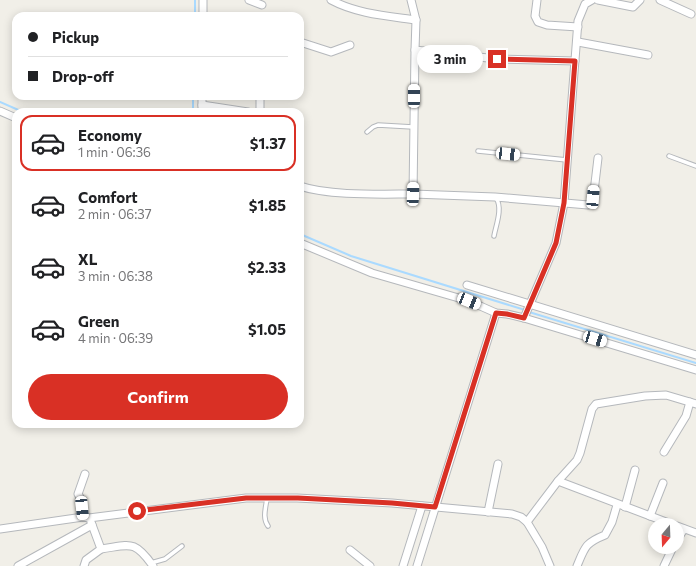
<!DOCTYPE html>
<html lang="en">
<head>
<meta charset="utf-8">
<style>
  body { margin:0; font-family:Commissioner,sans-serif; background:#f6f6f6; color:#202124; height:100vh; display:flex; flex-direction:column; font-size:15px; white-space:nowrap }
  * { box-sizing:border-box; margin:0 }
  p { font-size:13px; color:#757577 }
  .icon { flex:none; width:22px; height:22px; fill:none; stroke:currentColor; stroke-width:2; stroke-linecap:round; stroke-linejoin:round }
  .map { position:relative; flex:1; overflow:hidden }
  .sheet { position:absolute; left:12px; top:108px; width:292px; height:320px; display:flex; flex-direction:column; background:#fff; border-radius:12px; box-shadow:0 2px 10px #0003 }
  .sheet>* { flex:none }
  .top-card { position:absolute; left:12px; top:12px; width:292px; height:88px; border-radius:12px; box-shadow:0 2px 10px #0003; display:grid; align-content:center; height:88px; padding:0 16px; background:#fff }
  .needle { width:26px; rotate:199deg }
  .buttons { position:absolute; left:648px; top:518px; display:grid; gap:8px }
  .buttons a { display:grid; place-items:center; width:36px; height:36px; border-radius:50%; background:#fff; box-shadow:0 2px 10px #0003; font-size:20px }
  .end { position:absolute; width:18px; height:18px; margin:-9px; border:5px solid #d93025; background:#fff; box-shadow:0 0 0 2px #fff }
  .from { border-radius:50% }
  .bubble { position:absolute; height:28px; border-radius:14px; background:#fff; box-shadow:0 2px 10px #0003; font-size:13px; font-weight:700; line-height:28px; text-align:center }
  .car { position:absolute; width:12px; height:24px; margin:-12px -6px; border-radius:5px; box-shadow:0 0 3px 1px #0007; background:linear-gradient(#fff 24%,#345 0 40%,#fff 0 76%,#345 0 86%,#fff 0) }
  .top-card b { display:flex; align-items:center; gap:14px; height:38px; font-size:15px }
  .top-card b+b { border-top:1px solid #e0e0e0 }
  .top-card i { width:10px; height:10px; background:#202124 }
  ul { padding:7px 0 0; list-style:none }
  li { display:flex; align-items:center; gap:12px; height:56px; margin:0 8px 6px; padding:0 8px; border:2px solid transparent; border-radius:12px }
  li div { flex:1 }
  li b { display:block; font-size:15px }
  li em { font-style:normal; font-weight:700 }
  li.selected { border-color:#d93025 }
  li>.icon { width:36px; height:36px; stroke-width:1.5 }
  .action { display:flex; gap:8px; margin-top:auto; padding:8px 16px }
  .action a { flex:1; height:46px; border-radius:24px; background:#d93025; color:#fff; font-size:16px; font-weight:700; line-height:46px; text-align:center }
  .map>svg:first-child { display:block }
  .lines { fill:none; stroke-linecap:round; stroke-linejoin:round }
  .stream { stroke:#aadaff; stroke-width:2 }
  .service-casing { stroke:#b5b8bc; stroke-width:5.5 }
  .minor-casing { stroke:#b5b8bc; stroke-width:9 }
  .service { stroke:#fff; stroke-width:3.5 }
  .minor { stroke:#fff; stroke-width:7 }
  .route { stroke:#d93025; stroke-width:5 }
</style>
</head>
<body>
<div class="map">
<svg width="696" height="566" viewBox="0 0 696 566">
  <rect width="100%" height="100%" fill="#f1efe8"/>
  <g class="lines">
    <g class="stream">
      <polyline points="195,16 195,0"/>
      <polyline points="0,102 23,112"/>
      <polyline points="193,112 193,96"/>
      <polyline points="300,234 351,256 525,310"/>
      <polyline points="529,312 696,363"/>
    </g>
    <g class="service-casing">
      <g id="service">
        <polyline points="367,132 373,127 378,125 413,127"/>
        <polyline points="478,151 567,160"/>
        <polyline points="669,156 696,166"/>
        <path d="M494 236C496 225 503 208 496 198"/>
        <path d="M267 498C266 507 262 518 268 526"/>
        <polyline points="151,563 165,559 182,546"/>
      </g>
    </g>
    <g class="minor-casing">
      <g id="minor">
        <polyline points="203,0 203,16"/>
        <polyline points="249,0 262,5"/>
        <path d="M331 0C357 14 388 16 416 20"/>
        <polyline points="411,0 416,20 415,50 497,59 575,61"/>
        <polyline points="537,0 535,16 538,22 547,25 578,27"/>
        <polyline points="598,0 633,7 640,0"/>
        <polyline points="660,0 691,14"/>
        <polyline points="300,42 331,52 350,45"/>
        <polyline points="578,42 648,55"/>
        <polyline points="260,96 260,112"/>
        <polyline points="202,105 248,112"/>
        <polyline points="0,111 16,118"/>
        <polyline points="202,112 202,96"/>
        <path d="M300 186C329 196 380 194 413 194L415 50"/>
        <polyline points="413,194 495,197 588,205 593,200 598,158"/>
        <polyline points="300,243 372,273 469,301 496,313 507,314 524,318 696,370"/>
        <polyline points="467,285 696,355"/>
        <polyline points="524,318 556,243 564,203 578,21 585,4 592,0"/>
        <polyline points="664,452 686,416 690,402"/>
        <polyline points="558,481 577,460 580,453 592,409 596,404 645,396 666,395 696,404"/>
        <polyline points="625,507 635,470"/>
        <polyline points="488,512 498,464"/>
        <polyline points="650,516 663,483"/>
        <polyline points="83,517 81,499 78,494 85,474"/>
        <polyline points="677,526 696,533"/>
        <polyline points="0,529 83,517 89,518 246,498 297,498 392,503 512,514 521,517 527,522"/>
        <polyline points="677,540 684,529"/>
        <path d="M101 549C130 545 134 539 153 566"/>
        <polyline points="350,550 370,566"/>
        <polyline points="18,566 92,525"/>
        <polyline points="84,566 86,560 101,549 91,522"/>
        <polyline points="403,566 422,506"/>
        <polyline points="417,566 496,313"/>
        <polyline points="550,566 542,547 527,522 558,481 674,525"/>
        <path d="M577 566C585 547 585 543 605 535L612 522 617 505"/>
        <polyline points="664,566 673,547"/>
      </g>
    </g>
    <use href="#service" class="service"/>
    <use href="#minor" class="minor"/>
  </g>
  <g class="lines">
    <polyline class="route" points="137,511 246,498 298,498 392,503 435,507 496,313 507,314 524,318 556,243 564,203 575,61 497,59"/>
  </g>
</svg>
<div class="buttons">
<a><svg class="needle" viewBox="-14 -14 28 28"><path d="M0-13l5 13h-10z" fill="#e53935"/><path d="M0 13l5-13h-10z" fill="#757577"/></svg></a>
</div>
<i class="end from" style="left:137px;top:511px"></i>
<i class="end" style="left:497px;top:59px"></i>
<div class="bubble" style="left:417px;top:45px;width:66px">3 min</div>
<i class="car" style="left:414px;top:96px;rotate:0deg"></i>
<i class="car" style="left:508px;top:154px;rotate:96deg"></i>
<i class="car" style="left:413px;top:194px;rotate:2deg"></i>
<i class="car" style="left:593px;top:197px;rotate:5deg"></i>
<i class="car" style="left:469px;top:301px;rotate:112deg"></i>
<i class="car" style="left:595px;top:339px;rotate:107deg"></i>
<i class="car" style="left:82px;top:508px;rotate:174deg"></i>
<div class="top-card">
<b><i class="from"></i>Pickup</b>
<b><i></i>Drop-off</b>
</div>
<section class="sheet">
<ul>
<li class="selected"><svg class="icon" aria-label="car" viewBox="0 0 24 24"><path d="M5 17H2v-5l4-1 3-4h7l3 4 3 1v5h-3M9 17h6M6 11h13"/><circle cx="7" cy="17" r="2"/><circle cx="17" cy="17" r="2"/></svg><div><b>Economy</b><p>1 min · 06:36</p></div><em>$1.37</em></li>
<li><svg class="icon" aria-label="car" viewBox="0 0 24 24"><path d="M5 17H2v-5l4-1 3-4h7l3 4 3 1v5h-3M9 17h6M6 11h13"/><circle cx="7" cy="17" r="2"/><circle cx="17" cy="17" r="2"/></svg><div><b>Comfort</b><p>2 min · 06:37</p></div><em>$1.85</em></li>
<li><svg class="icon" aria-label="car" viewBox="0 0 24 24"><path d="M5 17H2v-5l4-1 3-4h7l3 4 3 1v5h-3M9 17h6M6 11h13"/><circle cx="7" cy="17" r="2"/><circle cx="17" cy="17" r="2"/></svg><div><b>XL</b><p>3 min · 06:38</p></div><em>$2.33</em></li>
<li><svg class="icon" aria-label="car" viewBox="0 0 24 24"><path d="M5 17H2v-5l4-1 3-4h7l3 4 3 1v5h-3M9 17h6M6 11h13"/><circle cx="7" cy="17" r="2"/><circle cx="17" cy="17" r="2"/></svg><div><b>Green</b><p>4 min · 06:39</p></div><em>$1.05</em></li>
</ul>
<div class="action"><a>Confirm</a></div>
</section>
</div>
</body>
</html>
